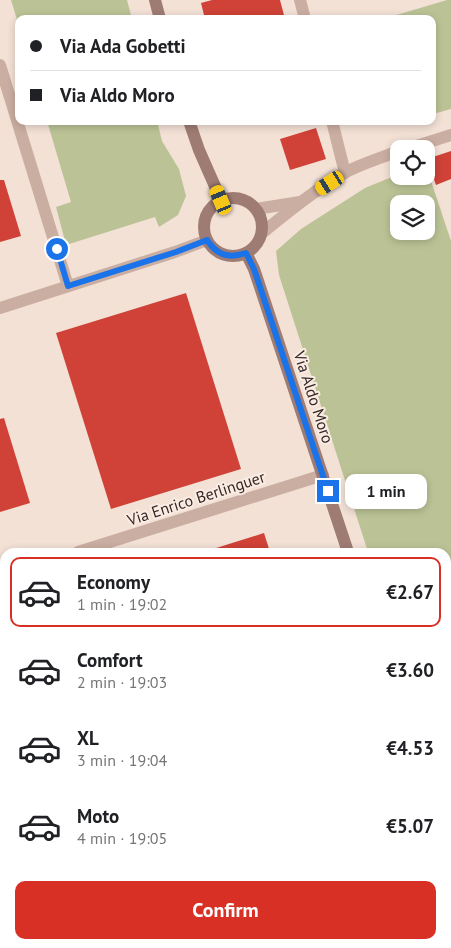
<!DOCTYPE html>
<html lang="en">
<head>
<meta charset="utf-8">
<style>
  body { margin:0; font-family:"PT Sans",sans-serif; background:#f6f6f6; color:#202124; height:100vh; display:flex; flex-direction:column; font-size:19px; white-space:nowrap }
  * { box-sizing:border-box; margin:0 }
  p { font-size:16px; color:#757577 }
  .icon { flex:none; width:28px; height:28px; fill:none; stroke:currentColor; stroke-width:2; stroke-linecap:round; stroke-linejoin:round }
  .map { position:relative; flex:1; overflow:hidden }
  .details { position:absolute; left:0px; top:548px; width:451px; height:401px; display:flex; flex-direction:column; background:#fff; border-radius:15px 15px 0 0; box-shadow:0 2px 8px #0003 }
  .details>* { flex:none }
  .top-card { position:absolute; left:15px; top:15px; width:421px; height:110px; border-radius:10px; box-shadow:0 2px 8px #0003; display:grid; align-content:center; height:110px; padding:0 15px; background:#fff }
  .controls { position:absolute; left:390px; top:140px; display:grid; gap:10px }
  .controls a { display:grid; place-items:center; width:45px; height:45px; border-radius:10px; background:#fff; box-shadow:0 2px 8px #0003; font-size:25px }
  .end { position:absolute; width:22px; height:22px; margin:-11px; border:6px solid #1a73e8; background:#fff; box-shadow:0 0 0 2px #fff }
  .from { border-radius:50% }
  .bubble { position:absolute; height:35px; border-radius:10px; background:#fff; box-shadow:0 2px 8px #0003; font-size:16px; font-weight:700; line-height:35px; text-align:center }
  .car { position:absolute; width:15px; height:30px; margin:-15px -8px; border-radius:6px; box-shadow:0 0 4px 1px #0007; background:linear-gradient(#f5c518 24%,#345 0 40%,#f5c518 0 76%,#345 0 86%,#f5c518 0) }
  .top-card b { display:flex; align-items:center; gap:18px; height:48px; font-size:19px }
  .top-card b+b { border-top:1px solid #e0e0e0 }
  .top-card i { width:12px; height:12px; background:#202124 }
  ul { padding:9px 0 0; list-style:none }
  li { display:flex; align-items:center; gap:15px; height:70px; margin:0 10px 8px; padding:0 5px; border:2px solid transparent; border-radius:10px }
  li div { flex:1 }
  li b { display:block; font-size:19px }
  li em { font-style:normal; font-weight:700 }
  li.on { border-color:#d93025 }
  li>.icon { width:45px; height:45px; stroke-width:1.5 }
  .action { display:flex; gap:10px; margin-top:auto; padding:10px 15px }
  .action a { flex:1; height:58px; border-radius:10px; background:#d93025; color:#fff; font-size:20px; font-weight:700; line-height:58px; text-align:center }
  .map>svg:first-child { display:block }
  .green { fill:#bbc396; fill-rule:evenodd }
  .building { fill:#d04237 }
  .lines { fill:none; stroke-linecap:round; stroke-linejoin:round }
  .street { stroke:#cbaea2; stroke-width:12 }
  .secondary { stroke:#9f7c73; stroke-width:12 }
  .route { stroke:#1a73e8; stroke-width:6 }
  .labels { text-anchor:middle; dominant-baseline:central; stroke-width:4; stroke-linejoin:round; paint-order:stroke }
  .street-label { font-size:16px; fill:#352725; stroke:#faece3 }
</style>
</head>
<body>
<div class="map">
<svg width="451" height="948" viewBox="0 0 451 948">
  <rect width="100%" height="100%" fill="#f3e1d6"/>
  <g class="green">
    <polygon points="11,0 127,0 132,19 19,19 19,26"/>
    <polygon points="447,0 451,0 451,109 433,114 432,19 383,19"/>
    <polygon points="47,121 157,121 162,141 179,169 186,196 178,215 159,227 155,217 66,245 56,207 71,202"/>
    <path d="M426 166 451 241V684L446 686V552H368L279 275 276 251 301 229 365 188 399 174V176H426ZM399 204H426V231H399Z"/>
  </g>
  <g class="building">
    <polygon points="212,0 280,0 285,19 205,19 201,3"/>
    <polygon points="316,128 326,159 290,170 280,139"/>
    <polygon points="451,151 451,179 436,185 427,159"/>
    <polygon points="0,180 4,180 21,236 0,242"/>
    <polygon points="186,293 241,469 111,509 56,333"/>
    <polygon points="4,418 30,503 0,512 0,419"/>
    <polygon points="264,533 270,552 213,552 213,549"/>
  </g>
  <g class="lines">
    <g class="street">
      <polyline points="300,0 305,19"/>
      <polyline points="0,65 68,286"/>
      <polyline points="332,121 345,173"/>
      <polyline points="407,149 451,135"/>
      <polyline points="256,209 300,202"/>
      <path d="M262 233C288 212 315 190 344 173 361 164 380 158 399 151"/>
      <polyline points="0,308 175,252 207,240"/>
      <polyline points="78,552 323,475"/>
      <polyline points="0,577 5,576"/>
      <polyline points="0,850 5,849"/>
    </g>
    <g class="secondary">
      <polyline points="155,0 160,19"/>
      <polyline points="189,121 199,150 221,200"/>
      <circle cx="233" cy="227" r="29"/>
      <polyline points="246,253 254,269 348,552"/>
      <polyline points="446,708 451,707"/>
    </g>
  </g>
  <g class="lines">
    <path class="route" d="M57 249 68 286 176 252 207 240C217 255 228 259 246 253L254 269 328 491"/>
  </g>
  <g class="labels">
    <g class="street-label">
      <text transform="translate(314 397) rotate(72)">Via Aldo Moro</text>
      <text transform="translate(196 498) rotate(-18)">Via Enrico Berlinguer</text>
    </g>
  </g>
</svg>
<div class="controls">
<a><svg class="icon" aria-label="locate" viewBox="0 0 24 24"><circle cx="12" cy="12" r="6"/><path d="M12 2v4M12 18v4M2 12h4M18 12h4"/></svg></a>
<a><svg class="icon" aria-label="layers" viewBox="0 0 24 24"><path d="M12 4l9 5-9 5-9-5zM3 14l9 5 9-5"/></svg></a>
</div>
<i class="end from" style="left:57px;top:249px"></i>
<i class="end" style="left:328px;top:491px"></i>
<div class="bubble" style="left:345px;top:474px;width:82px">1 min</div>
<i class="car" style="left:330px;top:183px;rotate:237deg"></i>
<i class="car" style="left:221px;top:200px;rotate:337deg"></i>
<div class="top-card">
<b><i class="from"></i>Via Ada Gobetti</b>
<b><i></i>Via Aldo Moro</b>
</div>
<section class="details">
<ul>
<li class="on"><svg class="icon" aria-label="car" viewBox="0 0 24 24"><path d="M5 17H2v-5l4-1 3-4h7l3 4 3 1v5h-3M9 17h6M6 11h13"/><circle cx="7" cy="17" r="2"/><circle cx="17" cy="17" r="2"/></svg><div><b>Economy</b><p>1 min · 19:02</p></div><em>€2.67</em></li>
<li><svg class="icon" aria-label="car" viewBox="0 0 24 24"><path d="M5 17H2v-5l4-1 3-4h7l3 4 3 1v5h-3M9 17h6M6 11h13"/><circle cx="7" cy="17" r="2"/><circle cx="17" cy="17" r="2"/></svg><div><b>Comfort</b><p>2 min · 19:03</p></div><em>€3.60</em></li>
<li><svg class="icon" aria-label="car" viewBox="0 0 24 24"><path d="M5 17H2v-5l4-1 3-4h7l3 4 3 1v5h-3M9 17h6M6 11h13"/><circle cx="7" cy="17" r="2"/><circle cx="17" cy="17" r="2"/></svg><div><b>XL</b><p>3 min · 19:04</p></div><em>€4.53</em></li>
<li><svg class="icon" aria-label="car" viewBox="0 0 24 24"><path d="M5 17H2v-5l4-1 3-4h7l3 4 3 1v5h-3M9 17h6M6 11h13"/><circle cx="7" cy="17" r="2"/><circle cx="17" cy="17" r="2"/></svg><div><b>Moto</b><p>4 min · 19:05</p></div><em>€5.07</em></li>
</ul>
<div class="action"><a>Confirm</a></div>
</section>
</div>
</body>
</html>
